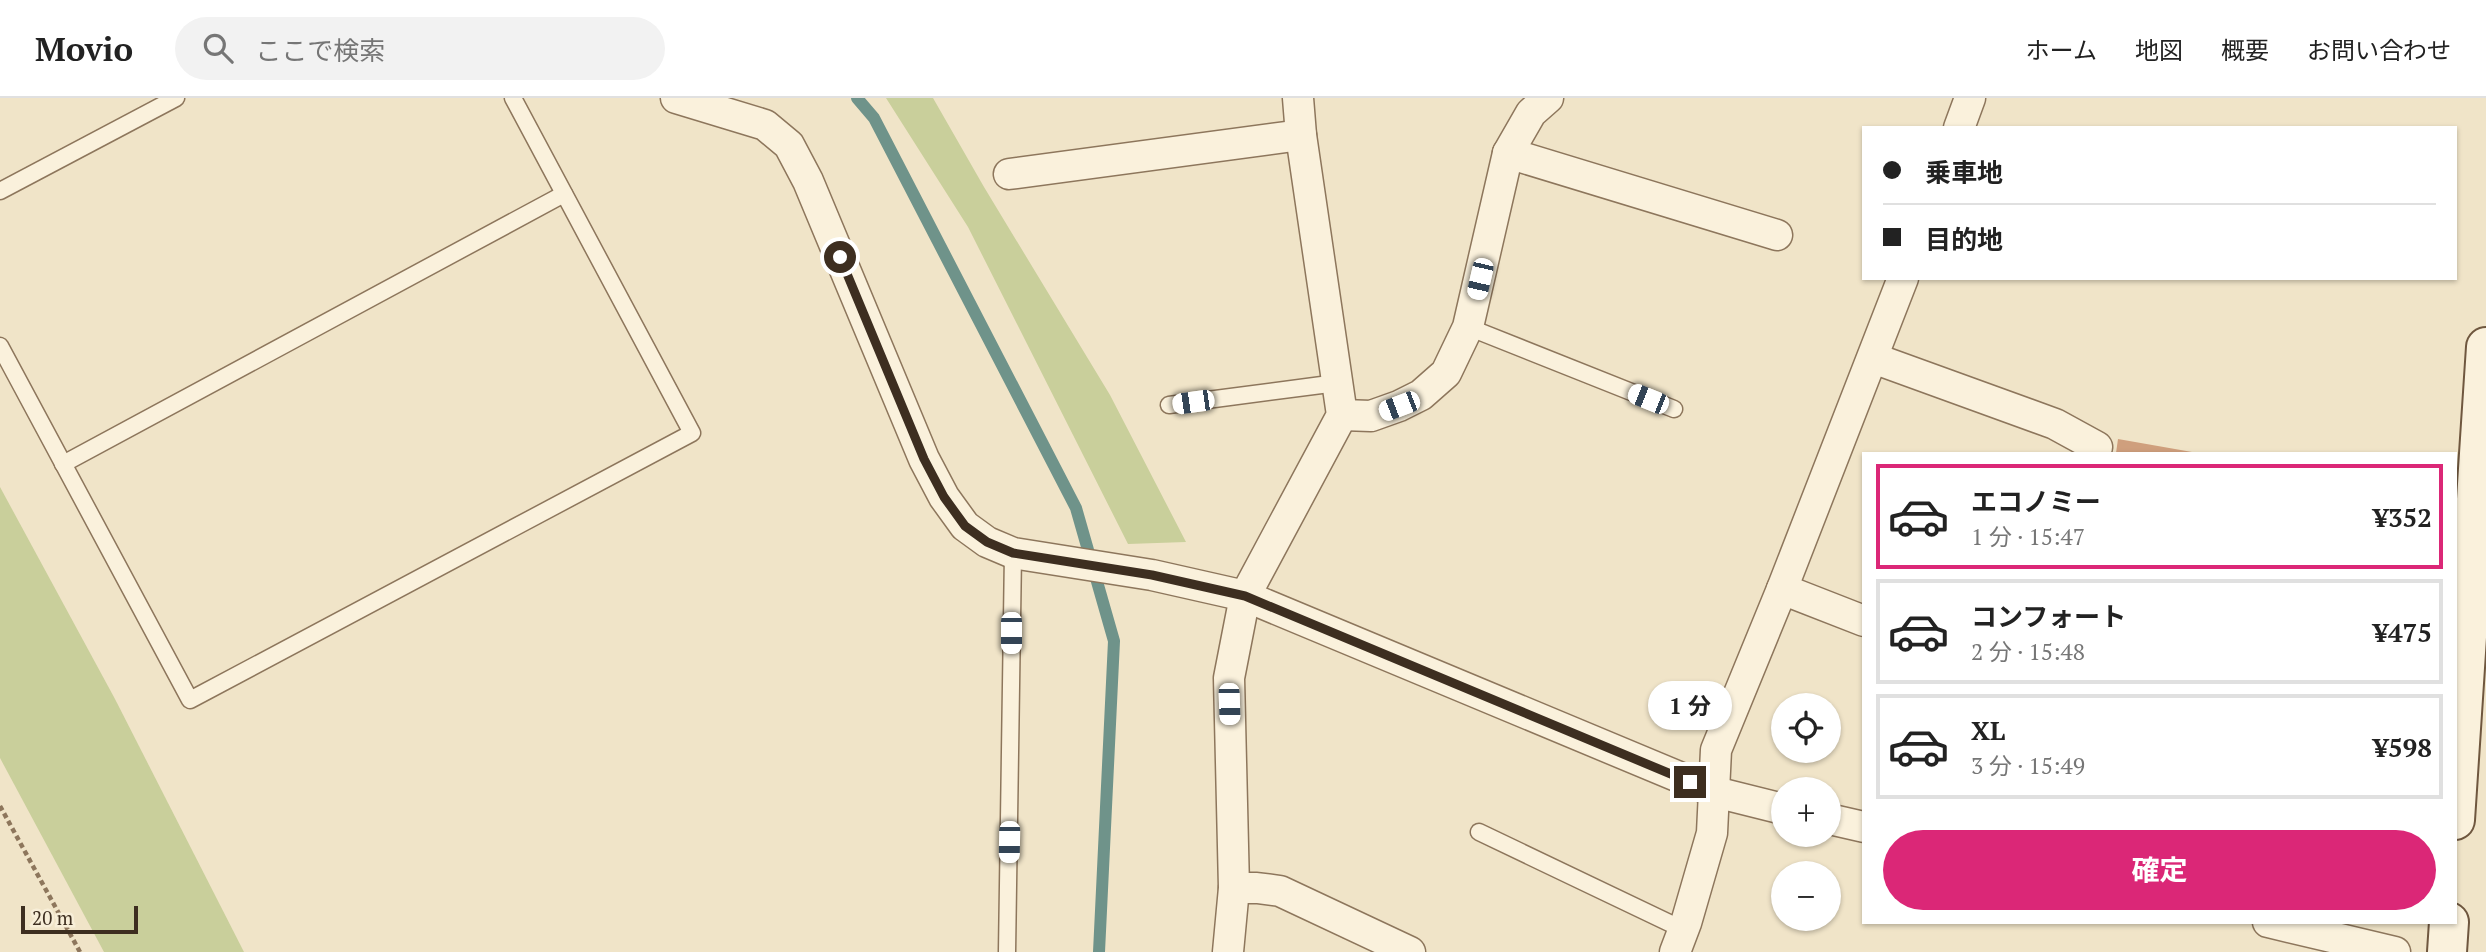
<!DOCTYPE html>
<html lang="ja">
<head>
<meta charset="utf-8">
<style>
  body { margin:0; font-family:"PT Serif","Noto Sans JP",serif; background:#f2f2f2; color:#222; height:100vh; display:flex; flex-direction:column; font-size:26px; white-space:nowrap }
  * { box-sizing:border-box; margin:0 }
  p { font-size:23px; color:#767676 }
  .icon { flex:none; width:38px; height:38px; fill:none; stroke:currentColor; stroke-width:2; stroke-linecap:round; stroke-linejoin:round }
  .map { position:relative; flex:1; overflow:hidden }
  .drawer { position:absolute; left:1862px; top:354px; width:595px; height:472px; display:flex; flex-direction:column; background:#fff; border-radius:0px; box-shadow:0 2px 5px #0004 }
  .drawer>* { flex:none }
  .hud { position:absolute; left:1862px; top:28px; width:595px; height:154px; border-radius:0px; box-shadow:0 2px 5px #0004; display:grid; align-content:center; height:154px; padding:0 21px; background:#fff }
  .controls { position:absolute; left:1771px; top:595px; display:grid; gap:14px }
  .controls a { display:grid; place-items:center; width:70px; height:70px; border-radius:50%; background:#fff; box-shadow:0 2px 5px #0004; font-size:35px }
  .scale { position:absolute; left:21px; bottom:18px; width:117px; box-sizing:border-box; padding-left:7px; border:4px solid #3d2e20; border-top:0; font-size:19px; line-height:24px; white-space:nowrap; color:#3d2e20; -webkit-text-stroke:5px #f7eed8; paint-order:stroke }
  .end { position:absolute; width:32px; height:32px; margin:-16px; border:9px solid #3d2e20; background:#fff; box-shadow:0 0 0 4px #fff }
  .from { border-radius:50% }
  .bubble { position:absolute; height:49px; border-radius:24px; background:#fff; box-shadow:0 2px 5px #0004; font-size:23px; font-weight:700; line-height:49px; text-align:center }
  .car { position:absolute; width:21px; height:42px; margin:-21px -10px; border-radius:9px; box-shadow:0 0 5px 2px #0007; background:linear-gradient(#fff 24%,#345 0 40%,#fff 0 76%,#345 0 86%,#fff 0) }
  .hud b { display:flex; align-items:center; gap:24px; height:66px; font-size:26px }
  .hud b+b { border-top:2px solid #e0e0e0 }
  .hud i { width:18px; height:18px; background:#222 }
  ul { padding:12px 0 0; list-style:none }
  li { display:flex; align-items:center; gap:21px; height:105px; margin:0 14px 10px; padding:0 7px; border:4px solid #e0e0e0; border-radius:0px }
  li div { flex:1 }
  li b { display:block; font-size:26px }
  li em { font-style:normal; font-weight:700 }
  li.current { border-color:#db2777 }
  li>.icon { width:63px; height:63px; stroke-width:1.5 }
  .action { display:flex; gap:14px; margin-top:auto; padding:14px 21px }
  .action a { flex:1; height:80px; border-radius:42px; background:#db2777; color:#fff; font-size:28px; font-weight:700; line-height:80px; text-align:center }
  header { display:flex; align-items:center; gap:42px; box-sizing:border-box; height:98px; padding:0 35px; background:#fff; border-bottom:2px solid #e0e0e0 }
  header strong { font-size:33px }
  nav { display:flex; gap:38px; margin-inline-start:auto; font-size:24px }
  .search { width:490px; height:63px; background:#f2f2f2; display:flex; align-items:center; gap:18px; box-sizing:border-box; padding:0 24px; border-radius:38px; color:#767676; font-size:26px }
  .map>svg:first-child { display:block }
  .green { fill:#c9cf9b }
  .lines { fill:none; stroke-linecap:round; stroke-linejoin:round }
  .stream { stroke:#6f938a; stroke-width:12 }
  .building { fill:#cf9f7d }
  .lane-casing { stroke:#8d765c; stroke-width:19 }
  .street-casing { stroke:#8d765c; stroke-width:33 }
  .secondary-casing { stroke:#6f573f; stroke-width:42 }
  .path { stroke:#8d765c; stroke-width:4.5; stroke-dasharray:5 3.5; stroke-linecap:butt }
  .lane { stroke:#faf1dc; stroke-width:16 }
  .street { stroke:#faf1dc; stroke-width:30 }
  .secondary { stroke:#faf1dc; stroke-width:38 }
  .route { stroke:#3d2e20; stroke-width:9 }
</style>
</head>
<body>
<header>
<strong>Movio</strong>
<div class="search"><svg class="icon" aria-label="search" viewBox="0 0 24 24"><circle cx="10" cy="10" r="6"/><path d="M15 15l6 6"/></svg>ここで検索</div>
<nav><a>ホーム</a><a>地図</a><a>概要</a><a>お問い合わせ</a></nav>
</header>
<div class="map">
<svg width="2486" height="854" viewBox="0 0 2486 854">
  <rect width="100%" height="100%" fill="#f0e4c8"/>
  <g class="green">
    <polygon points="886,0 933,0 984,89 1110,297 1186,444 1128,446 968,129"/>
    <polygon points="0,389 115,601 244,854 104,854 0,660"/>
  </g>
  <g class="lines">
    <polyline class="stream" points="857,0 874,20 1076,410 1114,543 1099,854"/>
  </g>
  <polygon class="building" points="2118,341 2192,354 2192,355 2116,355"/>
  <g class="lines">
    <g class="lane-casing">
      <g id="lane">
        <polyline points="0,93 176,0"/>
        <polyline points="1468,229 1674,311"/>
        <polyline points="0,248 190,602 692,335 513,0"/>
        <polyline points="1169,307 1337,285"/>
        <polyline points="63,366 564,96"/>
        <polyline points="1479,734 1684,832"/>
        <polyline points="1007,854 1013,455"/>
      </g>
    </g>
    <g class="street-casing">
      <g id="street">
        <polyline points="676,0 765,27 789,47 808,83 924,361 944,399 965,428 987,444 1013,455 1152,477 1245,498 1715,694 1783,711"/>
        <polyline points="1959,30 1970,0"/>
        <polyline points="1508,55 1777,137"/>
        <polyline points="1009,76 1301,37"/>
        <polyline points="1873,260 2055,326 2097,349"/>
        <polyline points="1342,317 1371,318 1399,308 1421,297 1446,275 1468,229 1508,55 1531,15 1548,0"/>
        <polyline points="1782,491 1864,523"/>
        <polyline points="1829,721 1864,729"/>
        <polyline points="1234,790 1257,790 1280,793 1410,854"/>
        <polyline points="2268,824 2395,854"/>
        <polyline points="1228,854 1234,790 1229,580 1245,498 1342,317 1301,37 1298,0"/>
        <polyline points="1675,854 1686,825 1712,735 1716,652 1782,491 1903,180"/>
      </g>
    </g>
    <g class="secondary-casing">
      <g id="secondary">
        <polyline points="2455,722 2486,249"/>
        <polyline points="2447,854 2449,824"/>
      </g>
    </g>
    <polyline class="path" points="0,708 80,854"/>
    <use href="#lane" class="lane"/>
    <use href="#street" class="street"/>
    <use href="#secondary" class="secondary"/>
  </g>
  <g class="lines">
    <polyline class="route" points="840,159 924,361 944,399 965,428 987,444 1013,455 1152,477 1245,498 1690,684"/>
  </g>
</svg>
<div class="controls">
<a><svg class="icon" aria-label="locate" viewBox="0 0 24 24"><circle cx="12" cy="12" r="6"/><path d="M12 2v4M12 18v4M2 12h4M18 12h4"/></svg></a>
<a>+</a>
<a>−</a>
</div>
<div class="scale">20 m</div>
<i class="end from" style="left:840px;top:159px"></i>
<i class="end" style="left:1690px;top:684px"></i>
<div class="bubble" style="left:1648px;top:583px;width:84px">1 分</div>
<i class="car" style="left:1480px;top:181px;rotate:193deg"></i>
<i class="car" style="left:1648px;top:301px;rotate:292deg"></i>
<i class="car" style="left:1193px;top:304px;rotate:262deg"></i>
<i class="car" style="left:1399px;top:308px;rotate:249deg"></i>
<i class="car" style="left:1011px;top:535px;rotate:180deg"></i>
<i class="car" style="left:1229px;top:606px;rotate:178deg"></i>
<i class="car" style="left:1009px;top:744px;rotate:181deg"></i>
<div class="hud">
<b><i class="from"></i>乗車地</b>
<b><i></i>目的地</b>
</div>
<section class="drawer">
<ul>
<li class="current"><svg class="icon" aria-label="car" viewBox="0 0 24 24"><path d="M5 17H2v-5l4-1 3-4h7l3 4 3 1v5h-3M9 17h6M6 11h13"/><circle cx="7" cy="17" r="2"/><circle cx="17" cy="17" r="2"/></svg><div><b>エコノミー</b><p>1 分 · 15:47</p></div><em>¥352</em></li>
<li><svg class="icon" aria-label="car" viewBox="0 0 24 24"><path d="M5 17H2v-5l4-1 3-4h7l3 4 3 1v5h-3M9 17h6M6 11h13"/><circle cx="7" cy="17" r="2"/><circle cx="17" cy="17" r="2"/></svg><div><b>コンフォート</b><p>2 分 · 15:48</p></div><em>¥475</em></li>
<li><svg class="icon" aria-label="car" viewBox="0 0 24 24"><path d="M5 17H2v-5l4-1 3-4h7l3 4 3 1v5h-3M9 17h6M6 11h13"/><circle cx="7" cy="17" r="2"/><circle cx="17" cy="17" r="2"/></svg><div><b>XL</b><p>3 分 · 15:49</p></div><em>¥598</em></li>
</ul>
<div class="action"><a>確定</a></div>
</section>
</div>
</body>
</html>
